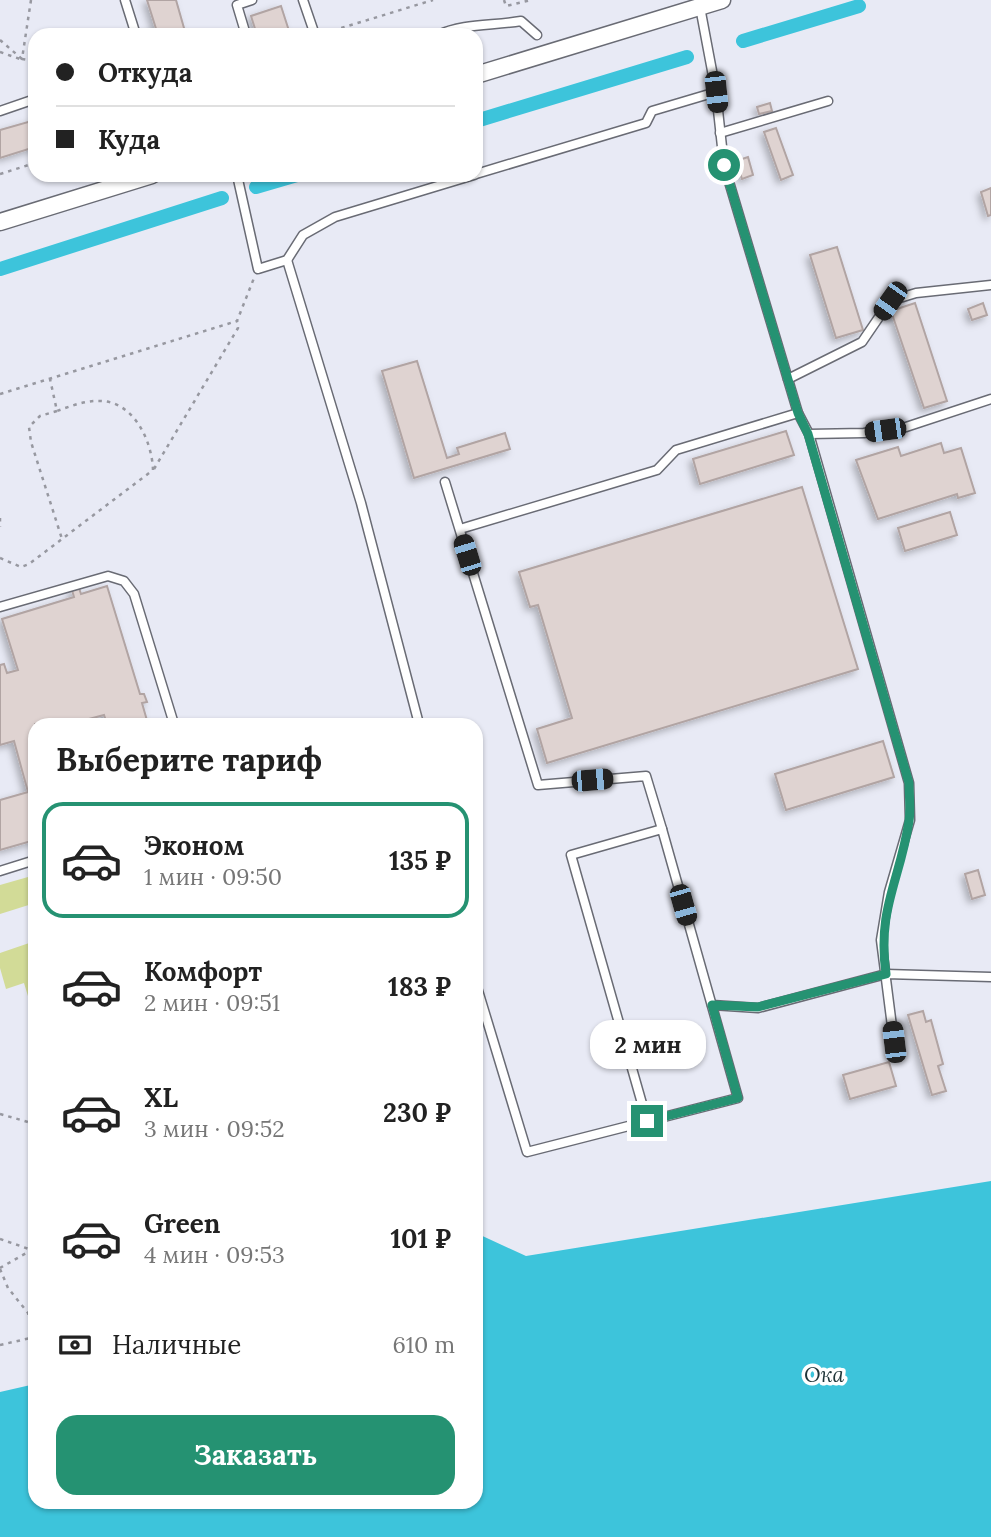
<!DOCTYPE html>
<html lang="ru">
<head>
<meta charset="utf-8">
<style>
  body { margin:0; font-family:Lora,serif; background:#f2f2f2; color:#222; height:100vh; display:flex; flex-direction:column; font-size:26px; white-space:nowrap }
  * { box-sizing:border-box; margin:0 }
  p { font-size:23px; color:#767676 }
  .icon { flex:none; width:38px; height:38px; fill:none; stroke:currentColor; stroke-width:2; stroke-linecap:round; stroke-linejoin:round }
  .map { position:relative; flex:1; overflow:hidden }
  .sheet { position:absolute; left:28px; top:718px; width:455px; height:791px; display:flex; flex-direction:column; background:#fff; border-radius:21px; box-shadow:0 2px 5px #0004 }
  .sheet>* { flex:none }
  .top-card { position:absolute; left:28px; top:28px; width:455px; height:154px; border-radius:21px; box-shadow:0 2px 5px #0004; display:grid; align-content:center; height:154px; padding:0 28px; background:#fff }
  .end { position:absolute; width:32px; height:32px; margin:-16px; border:9px solid #259272; background:#fff; box-shadow:0 0 0 4px #fff }
  .from { border-radius:50% }
  .bubble { position:absolute; height:49px; border-radius:21px; background:#fff; box-shadow:0 2px 5px #0004; font-size:23px; font-weight:700; line-height:49px; text-align:center }
  .car { position:absolute; width:21px; height:42px; margin:-21px -10px; border-radius:9px; box-shadow:0 0 5px 2px #0007; background:linear-gradient(#222 24%,#8ab4d8 0 40%,#222 0 76%,#8ab4d8 0 86%,#222 0) }
  .top-card b { display:flex; align-items:center; gap:24px; height:66px; font-size:26px }
  .top-card b+b { border-top:2px solid #e0e0e0 }
  .top-card i { width:18px; height:18px; background:#222 }
  ul { padding:0; list-style:none }
  li { display:flex; align-items:center; gap:21px; height:116px; margin:0 14px 10px; padding:0 14px; border:4px solid transparent; border-radius:21px }
  li div { flex:1 }
  li b { display:block; font-size:26px }
  li em { font-style:normal; font-weight:700 }
  li.active { border-color:#259272 }
  li>.icon { width:63px; height:63px; stroke-width:1.5 }
  h2 { padding:0 28px; font-size:32px; line-height:84px }
  .pay { display:flex; align-items:center; gap:18px; height:77px; padding:0 28px; font-size:26px }
  .pay p { margin-inline-start:auto }
  .primary-button { display:flex; gap:14px; margin-top:auto; padding:14px 28px }
  .primary-button a { flex:1; height:80px; border-radius:21px; background:#259272; color:#fff; font-size:28px; font-weight:700; line-height:80px; text-align:center }
  .map>svg:first-child { display:block }
  .green { fill:#d2db97 }
  .water { fill:#3dc4db }
  .lines { fill:none; stroke-linecap:round; stroke-linejoin:round }
  .canal { stroke:#3dc4db; stroke-width:14 }
  .building { fill:#dfd3d1; stroke:#b1a4a3; stroke-width:2; filter:url(#shadow) }
  .service-casing { stroke:#696b74; stroke-width:11 }
  .minor-casing { stroke:#696b74; stroke-width:19 }
  .path { stroke:#9798a0; stroke-width:2.5; stroke-dasharray:3.5 5; stroke-linecap:butt }
  .service { stroke:#fff; stroke-width:8 }
  .minor { stroke:#fff; stroke-width:16 }
  .route { stroke:#259272; stroke-width:9 }
  .labels { text-anchor:middle; dominant-baseline:central; stroke-width:7; stroke-linejoin:round; paint-order:stroke }
  .water-label { font-size:21px; font-style:italic; fill:#1f3539; stroke:#fff }
</style>
</head>
<body>
<div class="map">
<svg width="991" height="1537" viewBox="0 0 991 1537">
  <defs>
    <filter id="shadow"><feDropShadow dx="-3.5" dy="3.5" stdDeviation="3.5" flood-color="#0004"/></filter>
  </defs>
  <rect width="100%" height="100%" fill="#e8eaf5"/>
  <g class="green">
    <polygon points="35,875 35,903 0,914 0,885"/>
    <polygon points="35,941 35,1004 31,1006 24,983 6,989 0,968 0,953"/>
  </g>
  <polygon class="water" points="991,1181 991,1537 0,1537 0,1392 35,1384 35,1502 476,1502 476,1233 526,1256"/>
  <g class="lines">
    <g class="canal">
      <polyline points="743,41 859,6"/>
      <polyline points="476,121 687,57"/>
      <polyline points="256,187 297,175"/>
      <polyline points="0,269 222,198"/>
    </g>
  </g>
  <g class="building">
    <polygon points="147,0 176,0 186,35 158,35"/>
    <polygon points="281,6 290,34 295,35 257,35 251,16"/>
    <polygon points="770,103 772,111 759,114 757,107"/>
    <polygon points="35,120 35,147 0,158 0,130"/>
    <polygon points="776,128 793,175 781,180 764,132"/>
    <polygon points="748,157 753,175 742,179 736,161"/>
    <polygon points="991,188 991,215 988,216 981,192"/>
    <polygon points="837,247 863,330 836,338 810,255"/>
    <polygon points="915,303 947,401 924,408 891,311"/>
    <polygon points="983,303 987,315 972,320 968,309"/>
    <polygon points="417,361 447,458 459,454 457,448 505,433 510,449 414,478 382,371"/>
    <polygon points="786,431 794,455 700,484 693,459"/>
    <polygon points="941,443 944,453 961,448 975,493 958,498 957,494 878,519 856,460 898,447 901,456"/>
    <polygon points="802,487 858,669 547,763 537,729 572,718 538,605 530,607 519,572"/>
    <polygon points="950,512 957,535 905,551 898,528"/>
    <polygon points="107,586 140,694 144,694 147,702 142,703 148,724 107,724 104,715 70,724 35,724 35,840 0,850 0,800 28,792 14,741 0,745 0,665 4,664 7,673 18,670 2,619 74,597 72,590 79,588 81,594"/>
    <polygon points="883,741 894,777 786,810 775,774"/>
    <polygon points="978,870 985,895 972,899 965,874"/>
    <polygon points="923,1011 926,1022 931,1020 943,1064 938,1066 946,1091 932,1095 908,1015"/>
    <polygon points="889,1062 896,1086 850,1099 843,1075"/>
  </g>
  <g class="lines">
    <g class="service-casing">
      <g id="service">
        <polyline points="125,0 136,35"/>
        <polyline points="303,0 315,35"/>
        <polyline points="700,7 716,92 724,165 798,413 809,434 909,783 910,820 889,892 881,940 894,1042"/>
        <polyline points="246,35 237,5 252,0"/>
        <path d="M438 35C464 23 493 26 521 21L537 35"/>
        <polyline points="0,111 35,99"/>
        <polyline points="720,133 828,101"/>
        <polyline points="476,174 646,123 652,111 716,92"/>
        <polyline points="237,175 258,269 287,260 303,235 335,217 474,175"/>
        <polyline points="287,260 361,503 419,724"/>
        <polyline points="788,379 862,342 890,301 916,293 991,285"/>
        <polyline points="809,434 864,433 906,427 991,399"/>
        <polyline points="445,482 538,785 646,776 662,829"/>
        <polyline points="460,529 657,470 676,450 798,413"/>
        <polyline points="0,607 108,576 124,581 134,594 174,724"/>
        <polyline points="0,871 35,860"/>
        <polyline points="476,984 527,1152 738,1098 662,829 571,855 647,1121"/>
        <polyline points="712,1005 758,1008 886,974 991,977"/>
      </g>
    </g>
    <g class="minor-casing">
      <g id="minor">
        <polyline points="476,75 722,0"/>
        <polyline points="0,222 152,175"/>
      </g>
    </g>
    <g class="path">
      <polyline points="31,0 22,59 35,61"/>
      <polyline points="504,0 506,6 531,0"/>
      <polyline points="325,33 433,0"/>
      <polyline points="0,40 22,59"/>
      <polyline points="0,52 20,59"/>
      <polyline points="0,174 35,163"/>
      <polyline points="0,394 237,321 254,278"/>
      <polyline points="57,411 40,416 29,427 31,442 62,539"/>
      <polyline points="154,469 238,328 237,321"/>
      <polyline points="0,518 0,527"/>
      <path d="M0 558 21 567 29 564 153 470C152 441 134 402 101 401 86 400 71 406 57 411L50 379"/>
      <polyline points="0,1114 28,1122 35,1117"/>
      <polyline points="0,1239 29,1249"/>
      <polyline points="0,1268 35,1248"/>
      <polyline points="0,1269 8,1288 28,1313 34,1339"/>
      <polyline points="0,1345 35,1337"/>
    </g>
    <use href="#service" class="service"/>
    <use href="#minor" class="minor"/>
  </g>
  <g class="lines">
    <path class="route" d="M647 1121 738 1098 712 1005 758 1007 886 974C877 908 900 881 909 821 911 809 909 795 909 783L808 434 798 413 724 165"/>
  </g>
  <g class="labels">
    <g class="water-label">
      <text x="824" y="1374">Ока</text>
    </g>
  </g>
</svg>
<i class="end from" style="left:724px;top:165px"></i>
<i class="end" style="left:647px;top:1121px"></i>
<div class="bubble" style="left:590px;top:1020px;width:116px">2 мин</div>
<i class="car" style="left:716px;top:92px;rotate:174deg"></i>
<i class="car" style="left:890px;top:301px;rotate:215deg"></i>
<i class="car" style="left:885px;top:430px;rotate:262deg"></i>
<i class="car" style="left:467px;top:555px;rotate:343deg"></i>
<i class="car" style="left:592px;top:780px;rotate:85deg"></i>
<i class="car" style="left:683px;top:905px;rotate:164deg"></i>
<i class="car" style="left:894px;top:1042px;rotate:353deg"></i>
<div class="top-card">
<b><i class="from"></i>Откуда</b>
<b><i></i>Куда</b>
</div>
<section class="sheet">
<h2>Выберите тариф</h2>
<ul>
<li class="active"><svg class="icon" aria-label="car" viewBox="0 0 24 24"><path d="M5 17H2v-5l4-1 3-4h7l3 4 3 1v5h-3M9 17h6M6 11h13"/><circle cx="7" cy="17" r="2"/><circle cx="17" cy="17" r="2"/></svg><div><b>Эконом</b><p>1 мин · 09:50</p></div><em>135 ₽</em></li>
<li><svg class="icon" aria-label="car" viewBox="0 0 24 24"><path d="M5 17H2v-5l4-1 3-4h7l3 4 3 1v5h-3M9 17h6M6 11h13"/><circle cx="7" cy="17" r="2"/><circle cx="17" cy="17" r="2"/></svg><div><b>Комфорт</b><p>2 мин · 09:51</p></div><em>183 ₽</em></li>
<li><svg class="icon" aria-label="car" viewBox="0 0 24 24"><path d="M5 17H2v-5l4-1 3-4h7l3 4 3 1v5h-3M9 17h6M6 11h13"/><circle cx="7" cy="17" r="2"/><circle cx="17" cy="17" r="2"/></svg><div><b>XL</b><p>3 мин · 09:52</p></div><em>230 ₽</em></li>
<li><svg class="icon" aria-label="car" viewBox="0 0 24 24"><path d="M5 17H2v-5l4-1 3-4h7l3 4 3 1v5h-3M9 17h6M6 11h13"/><circle cx="7" cy="17" r="2"/><circle cx="17" cy="17" r="2"/></svg><div><b>Green</b><p>4 мин · 09:53</p></div><em>101 ₽</em></li>
</ul>
<div class="pay"><svg class="icon" aria-label="cash" viewBox="0 0 24 24"><path d="M3 7h18v10H3z"/><circle cx="12" cy="12" r="2"/></svg>Наличные<p>610 m</p></div>
<div class="primary-button"><a>Заказать</a></div>
</section>
</div>
</body>
</html>
